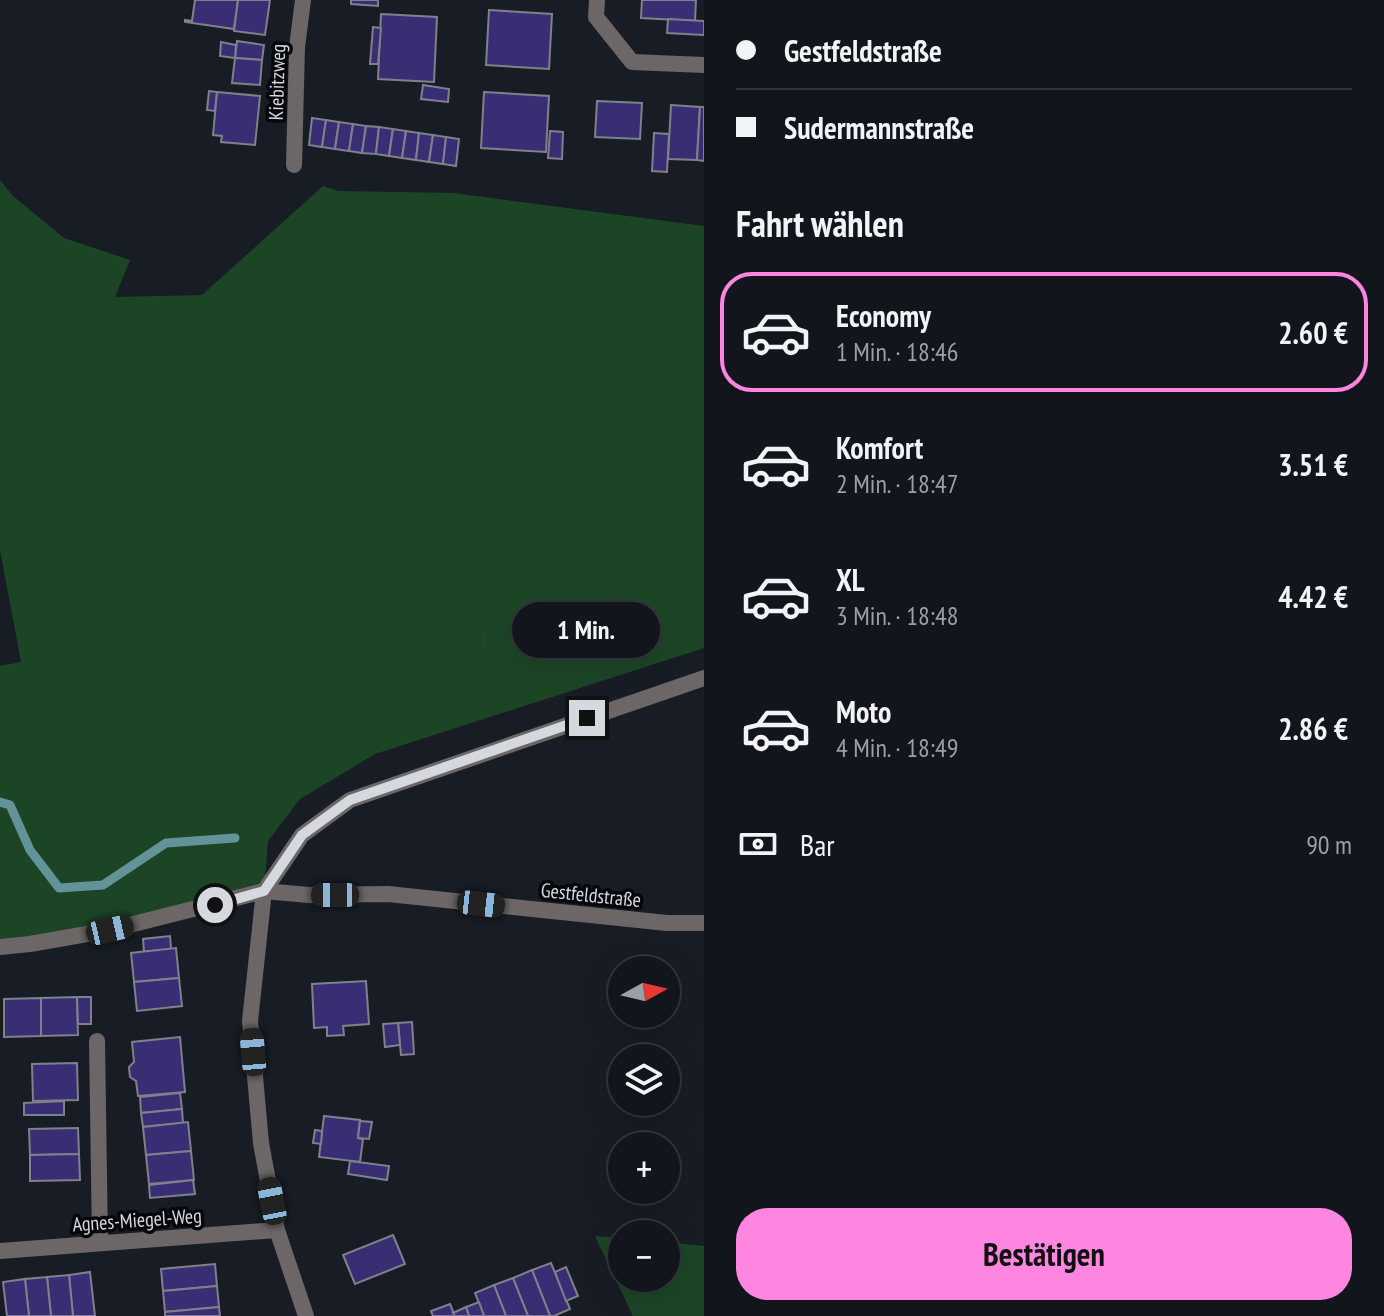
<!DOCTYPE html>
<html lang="de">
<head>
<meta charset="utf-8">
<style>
  body { margin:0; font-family:"PT Sans Narrow",sans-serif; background:#1f2329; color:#f1f3f6; height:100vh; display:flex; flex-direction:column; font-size:30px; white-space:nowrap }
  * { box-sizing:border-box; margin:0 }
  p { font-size:26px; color:#9c9fa3 }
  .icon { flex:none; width:44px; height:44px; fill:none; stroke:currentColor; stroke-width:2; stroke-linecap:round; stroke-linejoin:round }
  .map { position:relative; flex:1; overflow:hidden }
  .drawer { display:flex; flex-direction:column; background:#12161c; width:680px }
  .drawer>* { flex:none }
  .top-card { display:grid; align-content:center; height:176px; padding:0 32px; background:#12161c }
  .needle { width:52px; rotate:82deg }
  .controls { position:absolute; left:608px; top:956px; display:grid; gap:16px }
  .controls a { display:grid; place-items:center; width:72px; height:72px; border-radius:50%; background:#12161c; box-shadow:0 8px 32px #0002,0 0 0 2px #31353b; font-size:40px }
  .end { position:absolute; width:36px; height:36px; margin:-18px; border:10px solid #d5d8de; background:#111; box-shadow:0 0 0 4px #111 }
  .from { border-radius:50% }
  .bubble { position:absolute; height:56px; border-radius:28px; background:#12161c; box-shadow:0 8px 32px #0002,0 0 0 2px #31353b; font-size:26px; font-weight:800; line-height:56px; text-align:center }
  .car { position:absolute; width:24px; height:48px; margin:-24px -12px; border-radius:10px; box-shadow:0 0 6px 2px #0007; background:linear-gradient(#222 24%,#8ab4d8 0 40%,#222 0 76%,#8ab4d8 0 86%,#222 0) }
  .top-card b { display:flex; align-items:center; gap:28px; height:76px; font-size:30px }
  .top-card b+b { border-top:2px solid #31353b }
  .top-card i { width:20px; height:20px; background:#f1f3f6 }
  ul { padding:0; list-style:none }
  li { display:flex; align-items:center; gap:24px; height:120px; margin:0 16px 12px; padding:0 16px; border:4px solid transparent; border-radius:32px }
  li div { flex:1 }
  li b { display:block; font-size:30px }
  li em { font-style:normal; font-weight:800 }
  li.on { border-color:#fe85e0 }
  li>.icon { width:72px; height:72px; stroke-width:1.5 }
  h2 { padding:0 32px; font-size:36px; line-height:96px }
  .pay { display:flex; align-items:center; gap:20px; height:88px; padding:0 32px; font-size:30px }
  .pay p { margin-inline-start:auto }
  .action { display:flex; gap:16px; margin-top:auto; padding:16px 32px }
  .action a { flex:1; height:92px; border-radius:32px; background:#fe85e0; color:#111; font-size:32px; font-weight:800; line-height:92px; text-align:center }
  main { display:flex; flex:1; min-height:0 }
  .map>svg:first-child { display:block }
  .green { fill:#1c4526 }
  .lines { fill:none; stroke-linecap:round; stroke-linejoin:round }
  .stream { stroke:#629399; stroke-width:9 }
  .building { fill:#392e74; stroke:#80808b; stroke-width:2 }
  .service { stroke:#6c6667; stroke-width:16 }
  .minor { stroke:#6c6667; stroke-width:16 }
  .route { stroke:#d5d8de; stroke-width:10 }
  .labels { text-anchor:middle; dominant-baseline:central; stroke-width:7; stroke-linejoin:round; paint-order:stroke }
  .street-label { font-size:20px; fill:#d5d8de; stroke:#06070a }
</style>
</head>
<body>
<main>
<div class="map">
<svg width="704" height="1316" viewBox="0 0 704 1316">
  <rect width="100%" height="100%" fill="#181d25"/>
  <g class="green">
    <polygon points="0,180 13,196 64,238 130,260 115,297 202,295 323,186 338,191 453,193 704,226 704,648 375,754 300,799 268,841 264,891 0,947 0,666 21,662 0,550"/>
    <polygon points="595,1236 622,1238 622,1278 666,1278 666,1242 704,1246 704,1316 633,1316"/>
  </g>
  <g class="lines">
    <polyline class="stream" points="0,802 10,805 30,850 59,888 103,885 166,843 235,838"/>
  </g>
  <g class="building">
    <polygon points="195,0 238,0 234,29 185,22 185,20 192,21"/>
    <polygon points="238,0 270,0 265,35 234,31"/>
    <polygon points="351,0 378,0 378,6 351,4"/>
    <polygon points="642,0 696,0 695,21 641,18"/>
    <polygon points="489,10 552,14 549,69 486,65"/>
    <polygon points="381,14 437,17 434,82 378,79"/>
    <polygon points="668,19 704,21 704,35 667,33"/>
    <polygon points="373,27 381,28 378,64 370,64"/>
    <polygon points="237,41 264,45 262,60 235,58"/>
    <polygon points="221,42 236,45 235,58 220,56"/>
    <polygon points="235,58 262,60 260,85 232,83"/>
    <polygon points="423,85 449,89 448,102 421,99"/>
    <polygon points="209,91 217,92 215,111 207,110"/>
    <polygon points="217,92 260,96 255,145 221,142 222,136 213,135"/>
    <polygon points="484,92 549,96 546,152 481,148"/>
    <polygon points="597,101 642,103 640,139 595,137"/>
    <polygon points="671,105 700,107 697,160 668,159"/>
    <polygon points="700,107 704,107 704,161 697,160"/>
    <polygon points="312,118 326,120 322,147 309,145"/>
    <polygon points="326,120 339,122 335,149 322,147"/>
    <polygon points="339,122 353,124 349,151 335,149"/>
    <polygon points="353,124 366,126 362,153 349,151"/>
    <polygon points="366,126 379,127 376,154 362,153"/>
    <polygon points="379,127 393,129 389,156 376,154"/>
    <polygon points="393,129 406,131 402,158 389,156"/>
    <polygon points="406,131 419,133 416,160 402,158"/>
    <polygon points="550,131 563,132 562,159 548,158"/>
    <polygon points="419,133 433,135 429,162 416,160"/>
    <polygon points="654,133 669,134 667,172 652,171"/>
    <polygon points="433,135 446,137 443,164 429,162"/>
    <polygon points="446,137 459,139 456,166 443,164"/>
    <polygon points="170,936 171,949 144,952 143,939"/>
    <polygon points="176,948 179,978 134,982 131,953"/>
    <polygon points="179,978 182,1006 137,1011 134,982"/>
    <polygon points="366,981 369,1024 343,1026 344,1035 327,1036 327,1027 314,1028 312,984"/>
    <polygon points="77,997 78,1035 41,1036 41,998"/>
    <polygon points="77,997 91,997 91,1024 78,1024"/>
    <polygon points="41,998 41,1036 4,1037 4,999"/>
    <polygon points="412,1022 414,1054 401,1055 398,1023"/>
    <polygon points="398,1023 400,1045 385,1047 383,1024"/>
    <polygon points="180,1037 185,1092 138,1096 136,1081 130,1077 129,1067 134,1062 132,1042"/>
    <polygon points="77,1063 78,1100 33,1101 32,1064"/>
    <polygon points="180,1093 182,1109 141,1113 140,1097"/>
    <polygon points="64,1101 64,1115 24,1115 24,1103"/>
    <polygon points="182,1109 183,1123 143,1127 141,1113"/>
    <polygon points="324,1116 360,1120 358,1138 363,1139 360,1162 319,1157"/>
    <polygon points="360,1121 372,1122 369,1139 358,1138"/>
    <polygon points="188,1122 191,1151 146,1155 143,1127"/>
    <polygon points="78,1128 79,1154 30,1155 29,1129"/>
    <polygon points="315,1130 322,1131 321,1144 313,1143"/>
    <polygon points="191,1151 194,1180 149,1184 146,1155"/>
    <polygon points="79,1154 80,1180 30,1181 30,1155"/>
    <polygon points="350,1161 389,1166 387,1180 348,1174"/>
    <polygon points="193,1180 195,1194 150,1198 149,1185"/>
    <polygon points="393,1235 405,1264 355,1284 343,1255"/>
    <polygon points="551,1263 570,1309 554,1316 550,1316 532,1270"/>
    <polygon points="215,1264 217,1286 163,1291 161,1269"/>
    <polygon points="566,1267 578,1296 566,1301 555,1272"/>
    <polygon points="532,1270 550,1316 528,1316 513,1278"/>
    <polygon points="90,1272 95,1316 73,1316 69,1275"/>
    <polygon points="69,1275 73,1316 51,1316 47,1277"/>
    <polygon points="47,1277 51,1316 29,1316 25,1279"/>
    <polygon points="513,1278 528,1316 506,1316 494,1285"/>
    <polygon points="25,1279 29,1316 7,1316 3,1282"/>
    <polygon points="494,1285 506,1316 484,1316 475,1293"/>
    <polygon points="217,1286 219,1307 165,1312 163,1291"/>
    <polygon points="479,1302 484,1316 469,1316 466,1307"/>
    <polygon points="450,1304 455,1316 433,1316 431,1311"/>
    <polygon points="219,1307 220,1316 165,1316 165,1312"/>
    <polygon points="466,1307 469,1316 455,1316 453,1313"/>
  </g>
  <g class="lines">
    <polyline class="service" points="97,1041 100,1243"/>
    <g class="minor">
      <polyline points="597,0 596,17 632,62 704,65"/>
      <polyline points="294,165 297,47 303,0"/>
      <polyline points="0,947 30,944 110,930 264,891 309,895 388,894 667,923 704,923"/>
      <polyline points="0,1251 277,1230"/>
      <polyline points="306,1316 277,1230 261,1143 250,1021 264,891 302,835 350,800 704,678"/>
    </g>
  </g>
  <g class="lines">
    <polyline class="route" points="215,905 264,891 302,835 350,800 587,718"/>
  </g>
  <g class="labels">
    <g class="street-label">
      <text transform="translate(277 82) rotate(-88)">Kiebitzweg</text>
      <text transform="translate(591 895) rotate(6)">Gestfeldstraße</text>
      <text transform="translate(137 1220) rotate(-4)">Agnes-Miegel-Weg</text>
    </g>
  </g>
</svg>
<div class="controls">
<a><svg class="needle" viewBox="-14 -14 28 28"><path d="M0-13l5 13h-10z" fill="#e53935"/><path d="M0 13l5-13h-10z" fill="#9c9fa3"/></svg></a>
<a><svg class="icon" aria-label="layers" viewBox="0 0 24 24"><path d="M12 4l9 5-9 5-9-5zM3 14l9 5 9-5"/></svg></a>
<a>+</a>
<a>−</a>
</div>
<i class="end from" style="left:215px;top:905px"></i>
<i class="end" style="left:587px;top:718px"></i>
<div class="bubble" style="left:512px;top:602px;width:148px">1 Min.</div>
<i class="car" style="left:335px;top:895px;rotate:270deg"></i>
<i class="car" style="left:481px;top:904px;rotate:96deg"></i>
<i class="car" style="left:110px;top:930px;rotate:77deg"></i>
<i class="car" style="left:253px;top:1052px;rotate:355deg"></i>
<i class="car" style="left:272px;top:1201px;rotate:349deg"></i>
</div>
<section class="drawer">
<div class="top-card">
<b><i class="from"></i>Gestfeldstraße</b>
<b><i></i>Sudermannstraße</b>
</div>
<h2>Fahrt wählen</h2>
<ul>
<li class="on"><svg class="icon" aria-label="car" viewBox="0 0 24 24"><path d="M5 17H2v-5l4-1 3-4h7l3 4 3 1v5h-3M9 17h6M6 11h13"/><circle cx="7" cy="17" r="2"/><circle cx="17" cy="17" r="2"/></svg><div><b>Economy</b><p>1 Min. · 18:46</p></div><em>2.60 €</em></li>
<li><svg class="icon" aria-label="car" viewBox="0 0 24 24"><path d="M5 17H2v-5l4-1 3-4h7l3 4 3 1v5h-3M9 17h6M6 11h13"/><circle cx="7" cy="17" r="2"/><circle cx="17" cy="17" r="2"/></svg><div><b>Komfort</b><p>2 Min. · 18:47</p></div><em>3.51 €</em></li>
<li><svg class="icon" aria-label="car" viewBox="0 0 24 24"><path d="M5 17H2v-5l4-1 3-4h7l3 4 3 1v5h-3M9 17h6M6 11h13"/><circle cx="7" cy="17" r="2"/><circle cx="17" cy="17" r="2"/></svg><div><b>XL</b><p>3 Min. · 18:48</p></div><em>4.42 €</em></li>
<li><svg class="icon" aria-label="car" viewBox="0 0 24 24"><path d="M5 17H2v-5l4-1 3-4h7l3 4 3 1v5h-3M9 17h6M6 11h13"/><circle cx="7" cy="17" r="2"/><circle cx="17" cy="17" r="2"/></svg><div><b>Moto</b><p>4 Min. · 18:49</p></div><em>2.86 €</em></li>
</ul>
<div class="pay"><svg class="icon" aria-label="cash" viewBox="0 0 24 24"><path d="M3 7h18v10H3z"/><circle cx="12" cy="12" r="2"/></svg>Bar<p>90 m</p></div>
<div class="action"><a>Bestätigen</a></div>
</section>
</main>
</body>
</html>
